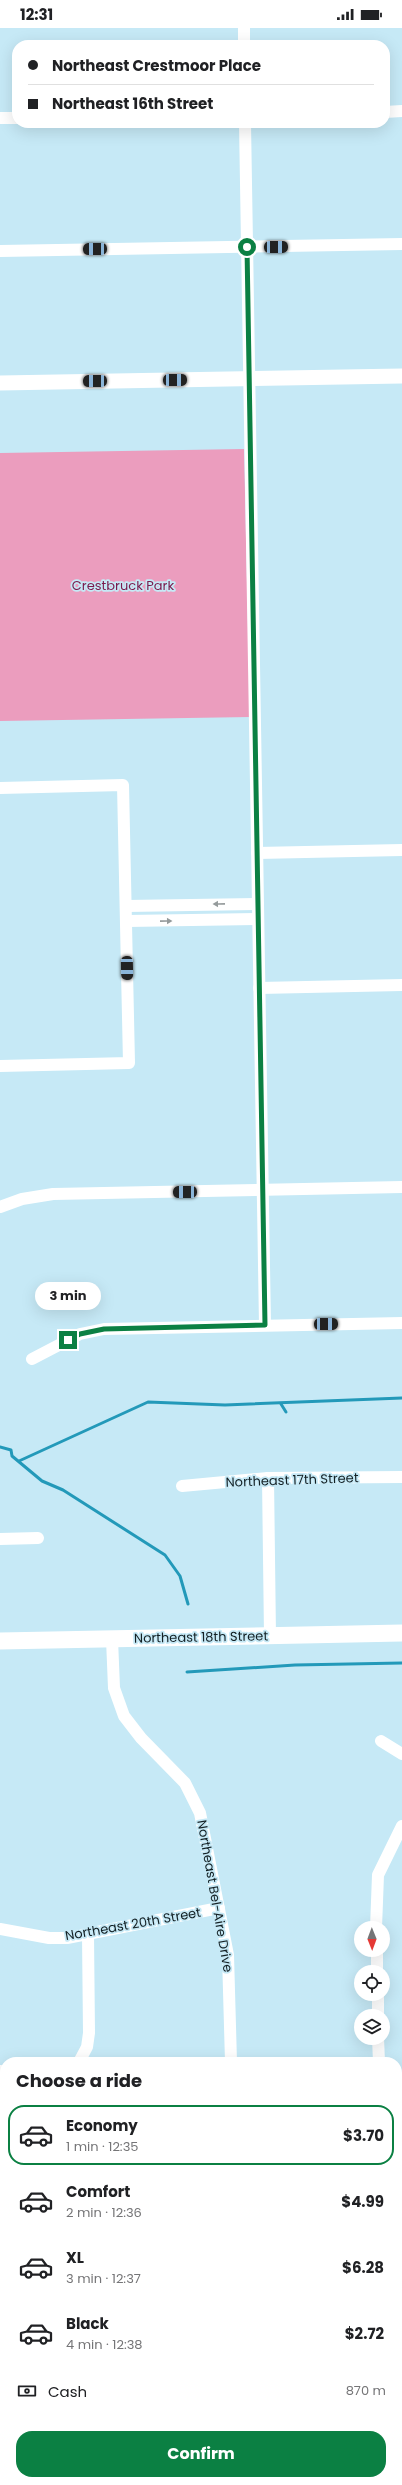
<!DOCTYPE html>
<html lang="en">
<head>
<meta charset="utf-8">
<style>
  body { margin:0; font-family:Poppins,sans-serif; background:#f6f6f6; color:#202124; height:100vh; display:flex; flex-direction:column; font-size:15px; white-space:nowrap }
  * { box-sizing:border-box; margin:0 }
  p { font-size:13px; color:#757577 }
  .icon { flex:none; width:22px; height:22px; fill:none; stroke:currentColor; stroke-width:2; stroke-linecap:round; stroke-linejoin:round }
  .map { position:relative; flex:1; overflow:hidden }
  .sheet { position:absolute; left:0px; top:2029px; width:402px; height:428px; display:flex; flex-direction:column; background:#fff; border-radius:16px 16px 0 0; box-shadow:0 4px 16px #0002 }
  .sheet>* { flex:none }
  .banner { position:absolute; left:12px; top:12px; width:378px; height:88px; border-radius:16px; box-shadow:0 4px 16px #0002; display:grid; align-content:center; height:88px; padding:0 16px; background:#fff }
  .needle { width:26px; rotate:179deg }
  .controls { position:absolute; left:354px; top:1893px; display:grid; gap:8px }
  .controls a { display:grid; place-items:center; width:36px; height:36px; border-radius:50%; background:#fff; box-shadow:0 4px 16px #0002; font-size:20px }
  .end { position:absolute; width:18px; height:18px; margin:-9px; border:5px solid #0b8043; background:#fff; box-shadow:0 0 0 2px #fff }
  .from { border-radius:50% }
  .bubble { position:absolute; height:28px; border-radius:14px; background:#fff; box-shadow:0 4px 16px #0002; font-size:13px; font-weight:700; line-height:28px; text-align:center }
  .car { position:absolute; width:12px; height:24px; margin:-12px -6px; border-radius:5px; box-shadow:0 0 3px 1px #0007; background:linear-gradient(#222 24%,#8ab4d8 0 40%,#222 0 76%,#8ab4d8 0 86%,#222 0) }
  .banner b { display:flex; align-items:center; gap:14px; height:38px; font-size:15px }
  .banner b+b { border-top:1px solid #e0e0e0 }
  .banner i { width:10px; height:10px; background:#202124 }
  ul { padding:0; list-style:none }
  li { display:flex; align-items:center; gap:12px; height:60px; margin:0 8px 6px; padding:0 8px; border:2px solid transparent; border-radius:16px }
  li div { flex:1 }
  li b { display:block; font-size:15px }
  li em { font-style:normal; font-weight:700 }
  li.on { border-color:#0b8043 }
  li>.icon { width:36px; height:36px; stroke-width:1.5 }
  h2 { padding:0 16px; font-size:18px; line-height:48px }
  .pay { display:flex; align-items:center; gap:10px; height:44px; padding:0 16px; font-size:15px }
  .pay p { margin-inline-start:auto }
  .cta { display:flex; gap:8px; margin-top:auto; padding:8px 16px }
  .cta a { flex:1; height:46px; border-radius:16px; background:#0b8043; color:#fff; font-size:16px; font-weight:700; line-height:46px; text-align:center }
  .status { display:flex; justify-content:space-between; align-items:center; height:28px; padding:0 20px; background:#fff; direction:ltr }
  .status svg { height:11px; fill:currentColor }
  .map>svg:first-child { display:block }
  .green { fill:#eb9dbe }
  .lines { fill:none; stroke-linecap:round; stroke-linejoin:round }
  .stream { stroke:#2399b9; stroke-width:3 }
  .minor { stroke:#fff; stroke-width:12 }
  .tertiary { stroke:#fff; stroke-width:15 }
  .secondary { stroke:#fff; stroke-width:17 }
  .oneway { fill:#959b9c }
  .route { stroke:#0b8043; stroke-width:5 }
  .labels { text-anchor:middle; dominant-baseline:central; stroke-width:3.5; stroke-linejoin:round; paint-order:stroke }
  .park-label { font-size:13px; fill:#7a1a4d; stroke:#c6e9f6 }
  .street-label { font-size:13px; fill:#132024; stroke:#c6e9f6 }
</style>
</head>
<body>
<div class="status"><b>12:31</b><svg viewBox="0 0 49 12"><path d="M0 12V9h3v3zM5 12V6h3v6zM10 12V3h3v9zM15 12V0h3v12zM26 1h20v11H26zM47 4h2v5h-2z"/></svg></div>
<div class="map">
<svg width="402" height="2457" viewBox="0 0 402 2457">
  <rect width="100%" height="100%" fill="#c6e9f6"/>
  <g class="green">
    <polygon points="244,421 250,689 0,693 0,425"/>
    <polygon points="270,2452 364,2452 365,2457 270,2457"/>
  </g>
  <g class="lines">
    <g class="stream">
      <polyline points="281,1376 286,1384"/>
      <polyline points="0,1419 11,1422 12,1428 42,1453 63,1462 165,1527 180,1548 188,1576"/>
      <polyline points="19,1433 148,1374 225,1377 402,1370"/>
      <polyline points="187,1644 295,1637 402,1635"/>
    </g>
    <g class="minor">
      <polyline points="244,0 244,17"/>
      <polyline points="385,84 402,83"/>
      <polyline points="0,90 17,90"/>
      <polyline points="245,95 265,1297"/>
      <polyline points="0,223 402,216"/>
      <polyline points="0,760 123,757 129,1035 0,1038"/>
      <polyline points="257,825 402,822"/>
      <polyline points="126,878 258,876"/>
      <polyline points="127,893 258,891"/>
      <polyline points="259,960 402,957"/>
      <polyline points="0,1179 22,1171 53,1166 402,1159"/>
      <polyline points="32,1331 80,1306 104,1301 402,1295"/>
      <polyline points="268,1450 270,1608"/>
      <polyline points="182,1458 268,1450 402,1449"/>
      <polyline points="0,1511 38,1510"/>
      <polyline points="112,1611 114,1660 124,1688 141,1710 185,1755 200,1785 228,1927 231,2034"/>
      <polyline points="381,1713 402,1726"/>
      <polyline points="376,1900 378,1847 402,1798"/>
      <polyline points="0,1901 49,1910 67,1910 219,1880"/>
      <polyline points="377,1922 377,1944"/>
      <polyline points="378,1966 378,1988"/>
      <polyline points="378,2010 379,2034"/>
      <polyline points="79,2034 87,2019 89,2005 88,1907"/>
      <polyline points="0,2043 5,2044"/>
      <polyline points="397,2082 402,2090"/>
      <polyline points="397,2182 402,2179"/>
      <polyline points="0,2192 5,2193"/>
      <polyline points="397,2270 402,2287"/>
      <polyline points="0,2341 5,2341"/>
    </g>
    <polyline class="tertiary" points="0,355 402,348"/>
    <polyline class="secondary" points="0,1613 402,1605"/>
  </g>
  <defs><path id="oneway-solid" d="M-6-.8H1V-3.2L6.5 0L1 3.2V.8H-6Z"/></defs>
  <g class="oneway">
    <use href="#oneway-solid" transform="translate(219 876) rotate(179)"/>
    <use href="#oneway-solid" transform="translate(166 893) rotate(-1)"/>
  </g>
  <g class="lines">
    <polyline class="route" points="68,1312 80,1306 104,1301 265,1297 247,219"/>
  </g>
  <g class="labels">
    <g class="park-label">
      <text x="123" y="557">Crestbruck Park</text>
    </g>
    <g class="street-label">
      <text transform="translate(292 1452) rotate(-2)">Northeast 17th Street</text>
      <text transform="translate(201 1609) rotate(-1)">Northeast 18th Street</text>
      <text transform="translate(215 1868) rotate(80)">Northeast Bel-Aire Drive</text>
      <text transform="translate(133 1896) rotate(-10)">Northeast 20th Street</text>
    </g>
  </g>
</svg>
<div class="controls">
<a><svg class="needle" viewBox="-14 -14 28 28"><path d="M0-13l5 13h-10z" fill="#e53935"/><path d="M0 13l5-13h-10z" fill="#757577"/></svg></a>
<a><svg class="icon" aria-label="locate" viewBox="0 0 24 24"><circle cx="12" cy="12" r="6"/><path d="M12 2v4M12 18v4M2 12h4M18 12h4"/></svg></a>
<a><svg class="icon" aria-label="layers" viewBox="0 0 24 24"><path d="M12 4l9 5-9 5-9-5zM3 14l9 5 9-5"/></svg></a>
</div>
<i class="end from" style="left:247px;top:219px"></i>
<i class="end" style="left:68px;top:1312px"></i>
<div class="bubble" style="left:35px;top:1254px;width:66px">3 min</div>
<i class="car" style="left:276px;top:219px;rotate:89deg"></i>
<i class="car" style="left:95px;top:221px;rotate:269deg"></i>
<i class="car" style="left:175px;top:352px;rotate:89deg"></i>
<i class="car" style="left:95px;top:353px;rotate:269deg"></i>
<i class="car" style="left:127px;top:940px;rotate:179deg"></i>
<i class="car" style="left:185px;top:1164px;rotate:269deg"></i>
<i class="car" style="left:326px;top:1296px;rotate:89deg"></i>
<div class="banner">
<b><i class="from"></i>Northeast Crestmoor Place</b>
<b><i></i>Northeast 16th Street</b>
</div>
<section class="sheet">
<h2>Choose a ride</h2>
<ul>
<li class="on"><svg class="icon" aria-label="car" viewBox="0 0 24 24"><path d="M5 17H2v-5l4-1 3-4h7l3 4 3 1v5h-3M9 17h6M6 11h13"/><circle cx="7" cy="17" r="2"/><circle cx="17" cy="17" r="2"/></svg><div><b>Economy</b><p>1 min · 12:35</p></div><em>$3.70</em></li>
<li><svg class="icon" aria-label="car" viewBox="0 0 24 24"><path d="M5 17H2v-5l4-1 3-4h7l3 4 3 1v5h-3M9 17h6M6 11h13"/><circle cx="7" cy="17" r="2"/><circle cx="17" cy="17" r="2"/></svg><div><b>Comfort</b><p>2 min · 12:36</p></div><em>$4.99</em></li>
<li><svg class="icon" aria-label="car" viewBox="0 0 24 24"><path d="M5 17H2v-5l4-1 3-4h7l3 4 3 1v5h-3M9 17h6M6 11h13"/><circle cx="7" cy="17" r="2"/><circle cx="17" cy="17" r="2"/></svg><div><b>XL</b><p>3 min · 12:37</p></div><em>$6.28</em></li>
<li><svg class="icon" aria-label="car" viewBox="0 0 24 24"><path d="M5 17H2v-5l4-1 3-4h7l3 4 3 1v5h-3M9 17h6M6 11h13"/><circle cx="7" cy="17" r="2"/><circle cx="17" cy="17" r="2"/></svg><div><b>Black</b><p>4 min · 12:38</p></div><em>$2.72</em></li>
</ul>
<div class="pay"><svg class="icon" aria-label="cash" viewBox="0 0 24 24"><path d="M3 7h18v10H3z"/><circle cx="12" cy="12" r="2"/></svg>Cash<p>870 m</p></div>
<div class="cta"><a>Confirm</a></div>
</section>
</div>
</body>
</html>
